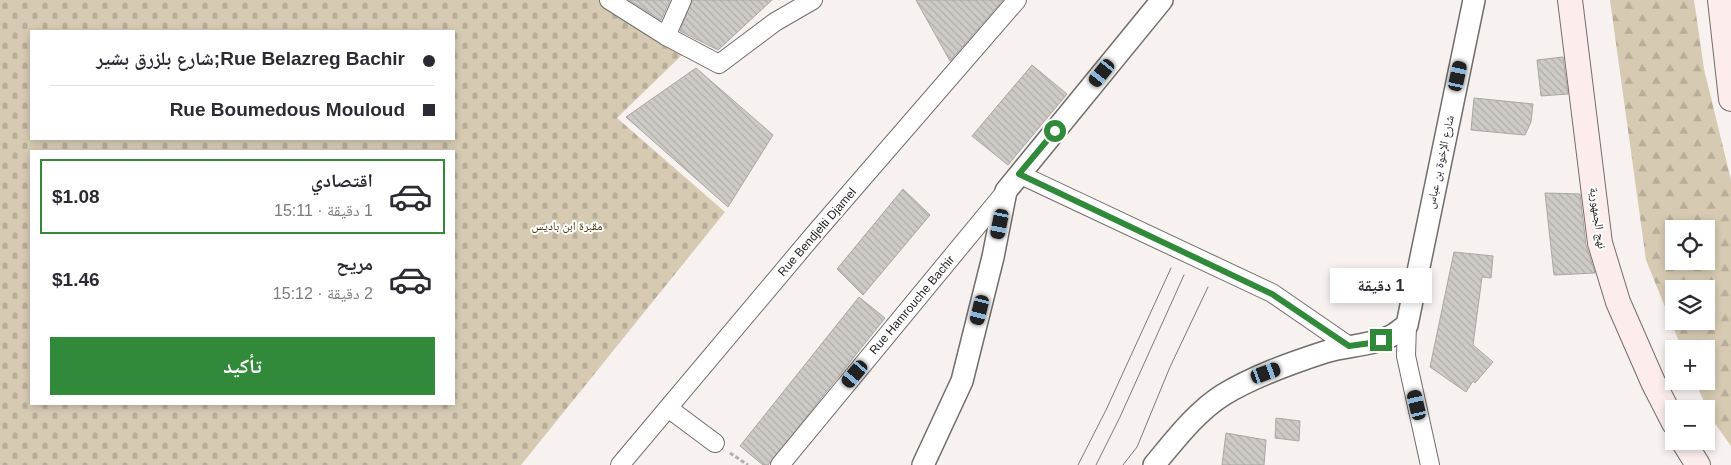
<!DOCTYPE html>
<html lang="ar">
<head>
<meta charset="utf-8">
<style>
  body { margin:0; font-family:Helvetica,"Noto Naskh Arabic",sans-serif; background:#f2f2f3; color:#2b2b33; direction:rtl; height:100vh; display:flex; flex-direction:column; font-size:19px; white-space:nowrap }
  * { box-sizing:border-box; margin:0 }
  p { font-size:16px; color:#7c7c81 }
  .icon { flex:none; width:28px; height:28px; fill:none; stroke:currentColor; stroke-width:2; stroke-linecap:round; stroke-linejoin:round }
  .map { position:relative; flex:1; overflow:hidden; direction:ltr }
  .drawer { position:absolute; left:30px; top:150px; width:425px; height:255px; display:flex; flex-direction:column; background:#fff; border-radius:0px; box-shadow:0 2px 8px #0003; direction:rtl }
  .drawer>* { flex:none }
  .banner { position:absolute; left:30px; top:30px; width:425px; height:110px; border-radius:0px; box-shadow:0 2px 8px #0003; direction:rtl; display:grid; align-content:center; height:110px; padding:0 20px; background:#fff }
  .buttons { position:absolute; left:1665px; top:220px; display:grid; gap:10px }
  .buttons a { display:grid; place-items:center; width:50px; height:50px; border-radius:0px; background:#fff; box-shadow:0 2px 8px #0003; font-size:25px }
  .end { position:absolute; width:22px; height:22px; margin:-11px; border:6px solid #308a3a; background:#fff; box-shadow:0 0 0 2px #fff }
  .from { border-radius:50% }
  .bubble { position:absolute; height:35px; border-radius:0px; background:#fff; box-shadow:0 2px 8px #0003; font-size:16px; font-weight:700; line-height:35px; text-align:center; direction:rtl }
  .car { position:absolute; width:15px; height:30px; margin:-15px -8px; border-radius:6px; box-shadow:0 0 4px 1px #0007; background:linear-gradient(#222 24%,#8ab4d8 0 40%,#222 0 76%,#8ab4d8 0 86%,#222 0) }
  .banner b { display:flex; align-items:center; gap:18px; height:48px; font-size:19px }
  .banner b+b { border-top:1px solid #e1e1e2 }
  .banner i { width:12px; height:12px; background:#2b2b33 }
  ul { padding:9px 0 0; list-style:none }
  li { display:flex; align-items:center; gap:15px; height:75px; margin:0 10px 8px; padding:0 10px; border:2px solid transparent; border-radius:0px }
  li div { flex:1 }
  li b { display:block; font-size:19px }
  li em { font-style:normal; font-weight:700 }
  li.active { border-color:#308a3a }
  li>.icon { width:45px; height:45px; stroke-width:1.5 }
  .action { display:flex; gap:10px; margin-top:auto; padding:10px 20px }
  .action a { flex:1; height:58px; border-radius:0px; background:#308a3a; color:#fff; font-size:20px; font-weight:700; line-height:58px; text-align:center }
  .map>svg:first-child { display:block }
  .forest { fill:url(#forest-firs); fill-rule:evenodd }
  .cemetery { fill:url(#cemetery-stones); fill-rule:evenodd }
  .building { fill:url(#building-back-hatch); stroke:#aba7a3 }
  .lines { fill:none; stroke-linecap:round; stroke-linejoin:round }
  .minor-casing { stroke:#726d6b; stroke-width:20 }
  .tertiary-casing { stroke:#726d6b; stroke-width:24 }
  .secondary-casing { stroke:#726d6b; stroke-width:26 }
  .path { stroke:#b3afad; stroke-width:3; stroke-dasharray:4 2.5; stroke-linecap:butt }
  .minor { stroke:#fff; stroke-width:18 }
  .tertiary { stroke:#fff; stroke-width:21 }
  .secondary { stroke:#fcecec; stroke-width:24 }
  .tram { stroke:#7d7978; stroke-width:1 }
  .route { stroke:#308a3a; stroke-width:6 }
  .labels { text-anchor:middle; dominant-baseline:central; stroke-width:4; stroke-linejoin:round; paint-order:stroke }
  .street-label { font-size:12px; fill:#201e1d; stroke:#fff }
  .park-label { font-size:12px; fill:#4c3600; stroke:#fff }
</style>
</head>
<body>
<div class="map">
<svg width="1731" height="465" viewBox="0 0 1731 465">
  <defs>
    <pattern id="forest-firs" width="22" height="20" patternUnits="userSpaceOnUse" patternTransform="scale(1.25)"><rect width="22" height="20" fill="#d6cab2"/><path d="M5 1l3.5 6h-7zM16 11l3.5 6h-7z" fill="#b7ad99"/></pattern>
    <pattern id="cemetery-stones" width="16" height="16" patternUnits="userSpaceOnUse" patternTransform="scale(1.25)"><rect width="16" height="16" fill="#d6cab2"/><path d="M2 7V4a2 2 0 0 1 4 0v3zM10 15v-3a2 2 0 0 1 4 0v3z" fill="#b7ad99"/></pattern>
    <pattern id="building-back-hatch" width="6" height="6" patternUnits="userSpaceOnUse" patternTransform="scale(1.25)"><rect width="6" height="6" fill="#cecac6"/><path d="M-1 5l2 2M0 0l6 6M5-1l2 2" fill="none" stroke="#b1adaa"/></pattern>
  </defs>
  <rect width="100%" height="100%" fill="#f7f1ef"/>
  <path class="forest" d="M1610 0H1694L1704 69 1731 180V446L1711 418 1695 381H1706V349H1682L1646 260ZM1674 229H1706V261H1674ZM1674 289H1706V321H1674Z"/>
  <path class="cemetery" d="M0 0H602L684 53 617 118 725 212 521 465H0ZM31 31H454V139H31ZM31 151H454V404H31Z"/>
  <g class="building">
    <polygon points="629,0 670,0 661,20"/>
    <polygon points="692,0 772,0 718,50 680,31"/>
    <polygon points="916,0 1003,0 950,61"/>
    <polygon points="1563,57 1568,94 1541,96 1537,60"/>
    <polygon points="1032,65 1067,94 1008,165 972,136"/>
    <polygon points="696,68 773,135 728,207 626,117"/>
    <polygon points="1474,98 1533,104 1531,122 1525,135 1471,130"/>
    <polygon points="903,189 930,215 863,295 837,269"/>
    <polygon points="1545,193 1580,194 1586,245 1595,273 1554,275"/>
    <polygon points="1454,252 1493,256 1491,278 1482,277 1473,345 1493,362 1475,383 1473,381 1466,392 1430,367"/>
    <polygon points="859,297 885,318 768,465 763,465 740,446"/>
    <polygon points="1276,418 1300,421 1299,441 1275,438"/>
    <polygon points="1226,433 1266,440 1264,465 1222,465"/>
  </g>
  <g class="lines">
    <g class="minor-casing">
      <g id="minor">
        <polyline points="609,0 666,36 719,64 775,22 813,0"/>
        <polyline points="666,36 682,0"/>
        <polyline points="1019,174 1272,293 1349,346"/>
        <polyline points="1407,325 1406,356 1430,465"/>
        <polyline points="668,408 715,443"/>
        <polyline points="620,465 816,232 1017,0"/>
        <polyline points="780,465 1006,191"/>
      </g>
    </g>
    <g class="tertiary-casing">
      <g id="tertiary">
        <polyline points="923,465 962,381 993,257 1006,191 1162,0"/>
        <path d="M1154 465C1175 440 1196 412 1223 395 1254 376 1291 363 1325 352 1347 345 1371 346 1391 336 1397 333 1402 328 1407 325L1474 0"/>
      </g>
    </g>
    <g class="secondary-casing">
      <g id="secondary">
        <polyline points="1570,0 1600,243 1618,302 1653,382 1674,423"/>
        <polyline points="1720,0 1731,99"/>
        <polyline points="1683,441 1698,465"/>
      </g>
    </g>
    <polyline class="path" points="730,453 748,465"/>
    <use href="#minor" class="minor"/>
    <use href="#tertiary" class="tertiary"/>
    <use href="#secondary" class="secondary"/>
    <g class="tram">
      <polyline points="1078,465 1106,410 1171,268"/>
      <polyline points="1096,465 1120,417 1184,275"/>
      <polyline points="1123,465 1137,447 1170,367 1208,287"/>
    </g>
  </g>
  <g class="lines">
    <polyline class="route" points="1055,131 1019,174 1272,294 1349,346 1371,343 1381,340"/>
  </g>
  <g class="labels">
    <g class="street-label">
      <text transform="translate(1440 162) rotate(-78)">شارع الإخوة بن عباس</text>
      <text transform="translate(1598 218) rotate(82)">نهج الجمهورية</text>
      <text transform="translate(817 232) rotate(-49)">Rue Bendjelti Djamel</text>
      <text transform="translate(912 305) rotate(-50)">Rue Hamrouche Bachir</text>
    </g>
    <g class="park-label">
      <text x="567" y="226">مقبرة ابن باديس</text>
    </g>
  </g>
</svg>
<div class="buttons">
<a><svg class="icon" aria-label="locate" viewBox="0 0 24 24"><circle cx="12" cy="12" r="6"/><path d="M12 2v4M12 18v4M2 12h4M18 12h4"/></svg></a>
<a><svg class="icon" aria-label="layers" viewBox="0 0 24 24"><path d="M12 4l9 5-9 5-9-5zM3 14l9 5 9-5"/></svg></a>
<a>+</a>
<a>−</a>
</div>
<i class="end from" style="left:1055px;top:131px"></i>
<i class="end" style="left:1381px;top:340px"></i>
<div class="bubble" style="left:1330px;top:268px;width:102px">1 دقيقة</div>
<i class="car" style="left:1102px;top:73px;rotate:219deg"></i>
<i class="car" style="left:1458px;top:76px;rotate:12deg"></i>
<i class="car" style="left:1000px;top:224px;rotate:191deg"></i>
<i class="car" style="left:980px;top:310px;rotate:194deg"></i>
<i class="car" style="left:1266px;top:373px;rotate:70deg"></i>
<i class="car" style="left:855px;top:374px;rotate:220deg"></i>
<i class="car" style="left:1417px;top:405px;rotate:347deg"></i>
<div class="banner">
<b><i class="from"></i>Rue Belazreg Bachir;شارع بلزرق بشير</b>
<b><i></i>Rue Boumedous Mouloud</b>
</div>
<section class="drawer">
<ul>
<li class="active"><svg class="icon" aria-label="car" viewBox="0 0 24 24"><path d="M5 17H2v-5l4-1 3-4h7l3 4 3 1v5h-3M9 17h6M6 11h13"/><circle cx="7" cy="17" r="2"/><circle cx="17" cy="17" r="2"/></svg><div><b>اقتصادي</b><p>1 دقيقة · 15:11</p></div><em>$1.08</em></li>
<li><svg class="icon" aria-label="car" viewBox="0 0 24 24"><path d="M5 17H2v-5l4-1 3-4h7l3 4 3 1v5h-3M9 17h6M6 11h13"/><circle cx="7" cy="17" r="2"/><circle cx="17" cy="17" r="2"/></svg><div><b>مريح</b><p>2 دقيقة · 15:12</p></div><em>$1.46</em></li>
</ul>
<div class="action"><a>تأكيد</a></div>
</section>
</div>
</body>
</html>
